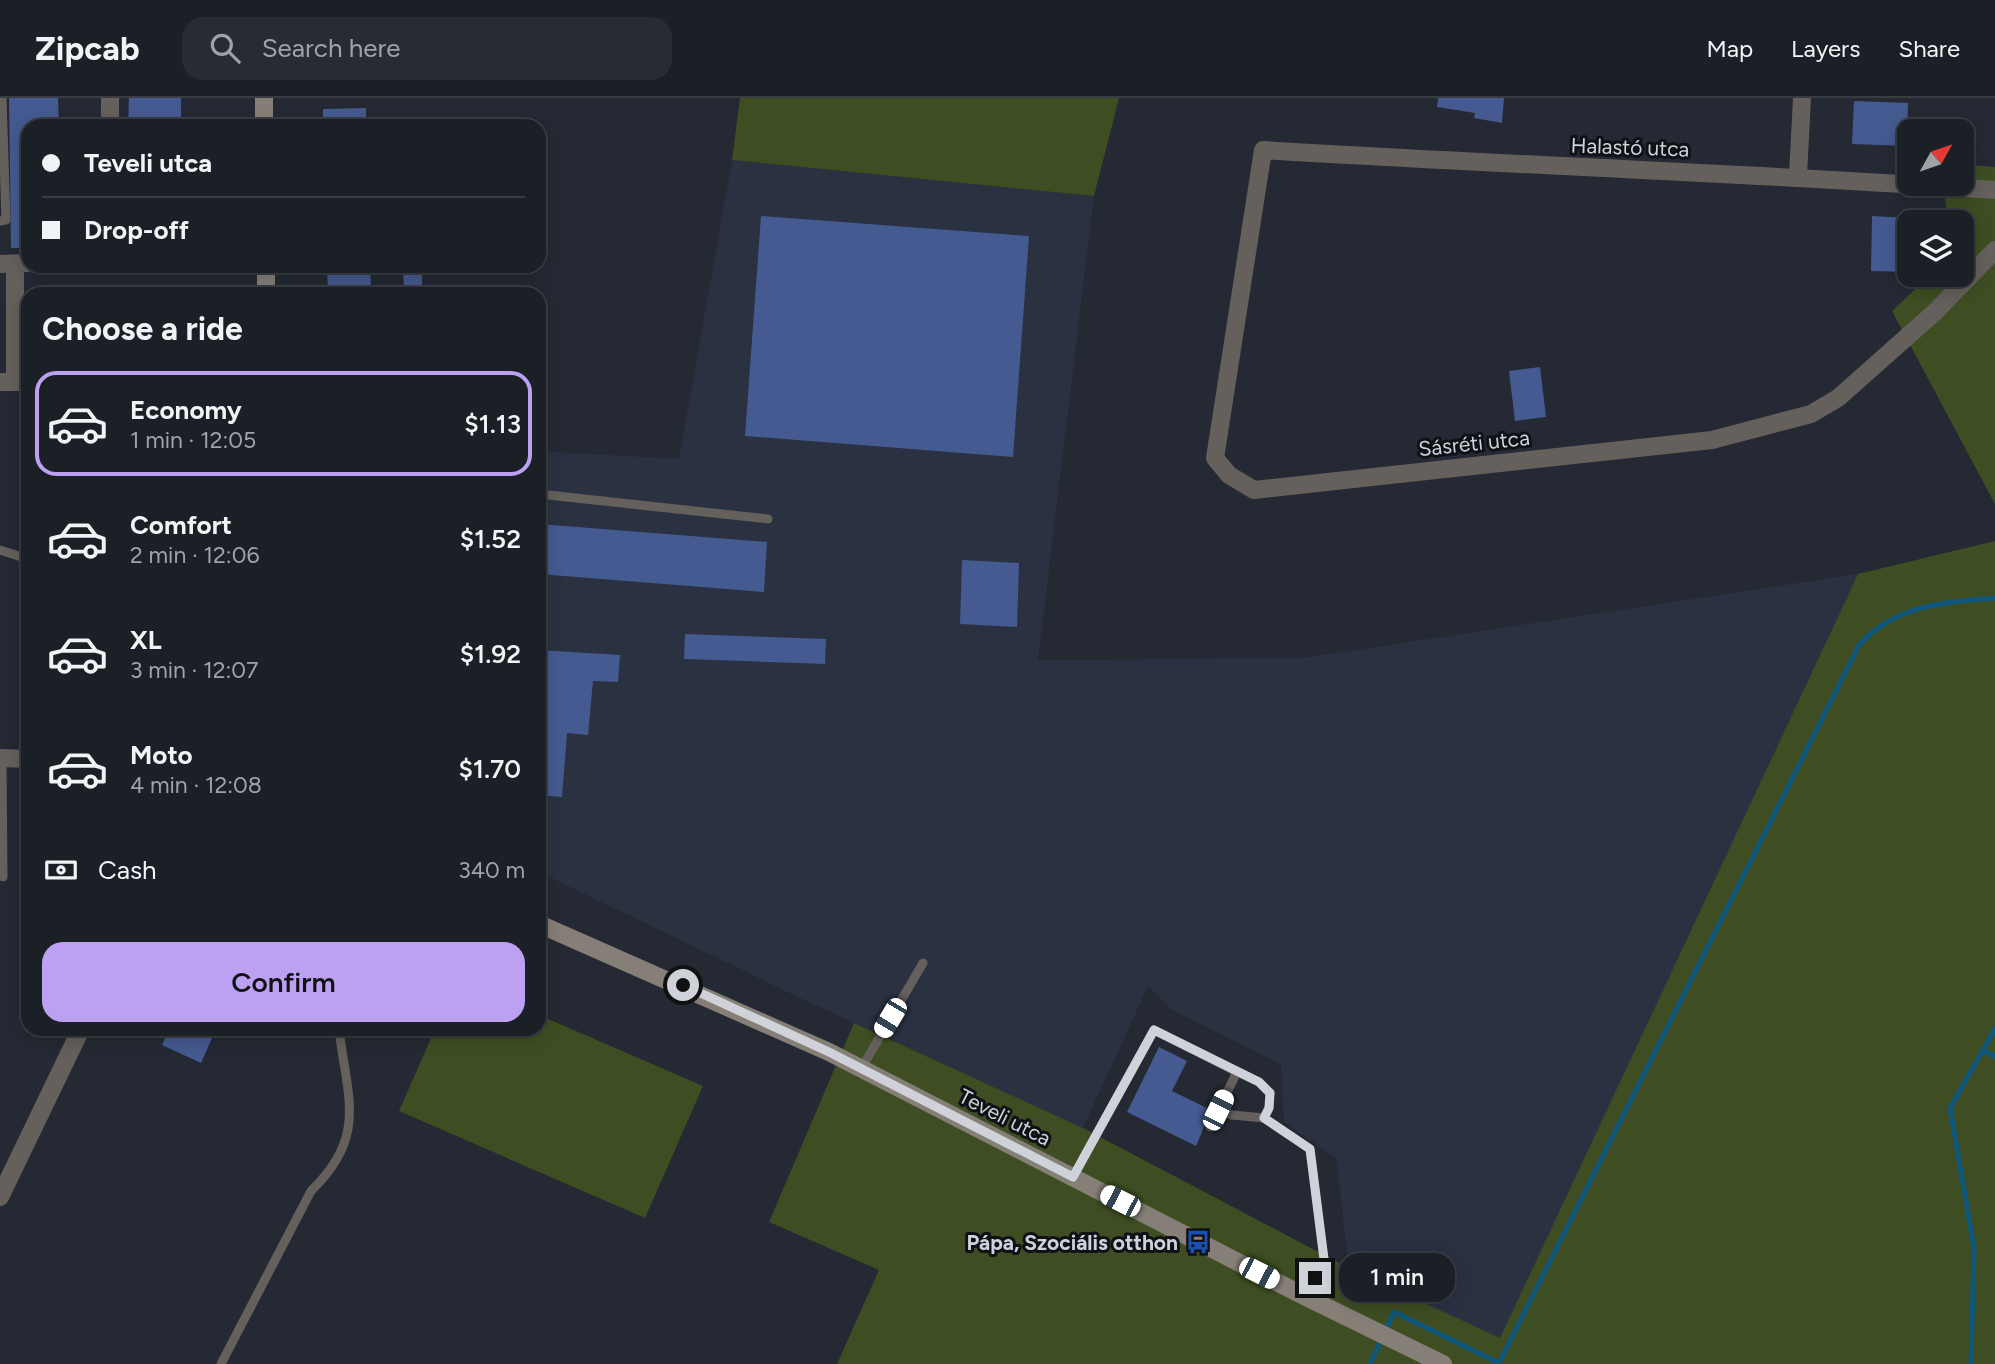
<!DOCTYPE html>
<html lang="en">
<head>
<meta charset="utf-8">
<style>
  body { margin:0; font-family:Figtree,sans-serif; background:#282c32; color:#f1f3f6; height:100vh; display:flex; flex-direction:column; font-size:26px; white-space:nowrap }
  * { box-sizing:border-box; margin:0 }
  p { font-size:23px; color:#a0a2a7 }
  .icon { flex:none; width:38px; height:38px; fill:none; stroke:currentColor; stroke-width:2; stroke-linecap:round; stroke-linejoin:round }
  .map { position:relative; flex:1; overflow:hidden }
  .details { position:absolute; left:21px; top:189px; width:525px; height:749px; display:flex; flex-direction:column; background:#1b1f26; border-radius:21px; box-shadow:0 4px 18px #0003,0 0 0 2px #393d43 }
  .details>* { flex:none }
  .hud { position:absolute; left:21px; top:21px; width:525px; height:154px; border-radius:21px; box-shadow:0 4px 18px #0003,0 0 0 2px #393d43; display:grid; align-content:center; height:154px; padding:0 21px; background:#1b1f26 }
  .needle { width:46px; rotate:50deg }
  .buttons { position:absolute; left:1897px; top:21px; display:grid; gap:14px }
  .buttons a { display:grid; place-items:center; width:77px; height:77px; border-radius:14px; background:#1b1f26; box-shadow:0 4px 18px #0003,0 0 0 2px #393d43; font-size:35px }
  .end { position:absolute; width:32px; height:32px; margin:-16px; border:9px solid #cfd2d9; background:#111; box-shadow:0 0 0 4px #111 }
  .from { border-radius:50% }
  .bubble { position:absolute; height:49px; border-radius:21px; background:#1b1f26; box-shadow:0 4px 18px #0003,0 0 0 2px #393d43; font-size:23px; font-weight:600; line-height:49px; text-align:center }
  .car { position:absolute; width:21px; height:42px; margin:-21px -10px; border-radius:9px; box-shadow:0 0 5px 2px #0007; background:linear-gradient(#fff 24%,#345 0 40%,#fff 0 76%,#345 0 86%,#fff 0) }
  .hud b { display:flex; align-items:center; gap:24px; height:66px; font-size:26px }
  .hud b+b { border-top:2px solid #393d43 }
  .hud i { width:18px; height:18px; background:#f1f3f6 }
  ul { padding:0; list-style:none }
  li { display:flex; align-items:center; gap:21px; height:105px; margin:0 14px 10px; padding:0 7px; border:4px solid transparent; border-radius:21px }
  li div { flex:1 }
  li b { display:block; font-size:26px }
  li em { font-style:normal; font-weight:600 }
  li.on { border-color:#bca0f2 }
  li>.icon { width:63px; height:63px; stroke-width:1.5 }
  h2 { padding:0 21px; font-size:32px; line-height:84px }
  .pay { display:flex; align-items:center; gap:18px; height:77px; padding:0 21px; font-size:26px }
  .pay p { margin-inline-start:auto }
  .button { display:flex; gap:14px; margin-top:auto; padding:14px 21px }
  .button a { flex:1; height:80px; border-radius:21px; background:#bca0f2; color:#111; font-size:28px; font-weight:600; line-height:80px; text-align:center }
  header { display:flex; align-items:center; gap:42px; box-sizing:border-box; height:98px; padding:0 35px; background:#1b1f26; border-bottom:2px solid #393d43 }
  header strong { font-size:33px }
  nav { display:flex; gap:38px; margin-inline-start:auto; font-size:24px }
  .search { width:490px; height:63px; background:#282c32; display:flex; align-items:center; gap:18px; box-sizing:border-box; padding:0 24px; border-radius:21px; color:#a0a2a7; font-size:26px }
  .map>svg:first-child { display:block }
  .built { fill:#2a3141 }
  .green { fill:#3e4e22 }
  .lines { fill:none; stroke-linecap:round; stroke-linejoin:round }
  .stream { stroke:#0f577d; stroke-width:5 }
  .building { fill:#455a90 }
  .service { stroke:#65605c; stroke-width:9 }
  .minor { stroke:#65605c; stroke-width:18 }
  .tertiary { stroke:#65605c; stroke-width:18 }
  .secondary { stroke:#867f78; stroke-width:18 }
  .route { stroke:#cfd2d9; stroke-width:9 }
  .labels { text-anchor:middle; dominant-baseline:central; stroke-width:6; stroke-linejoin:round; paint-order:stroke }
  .street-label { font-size:21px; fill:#cfd2d9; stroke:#0f1116 }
  .poi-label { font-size:21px; font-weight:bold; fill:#cfd2d9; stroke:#0f1116; text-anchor:end }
</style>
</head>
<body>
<header>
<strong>Zipcab</strong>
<div class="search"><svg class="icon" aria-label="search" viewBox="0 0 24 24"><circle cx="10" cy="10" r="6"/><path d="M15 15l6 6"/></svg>Search here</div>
<nav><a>Map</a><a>Layers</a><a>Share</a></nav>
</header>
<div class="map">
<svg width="1995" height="1266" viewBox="0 0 1995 1266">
  <rect width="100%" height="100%" fill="#242933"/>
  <polygon class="built" points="732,62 1094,98 1038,562 1303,560 1858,476 1500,1241 1349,1170 1336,1060 1284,1024 1281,966 1171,911 1148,888 1083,1030 800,900 539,774 539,353 679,361"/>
  <g class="green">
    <polygon points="740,0 1119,0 1094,98 732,62"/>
    <polygon points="1962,66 1995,69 1995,406 1892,213 1930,177 1962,177 1962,124 1948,124 1943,86 1962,86"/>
    <polygon points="1995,443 1995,1266 837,1266 879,1172 769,1124 854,925 1083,1030 1349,1170 1500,1240 1858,476"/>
    <polygon points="539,917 703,988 645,1120 399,1013 435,931 539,931"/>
  </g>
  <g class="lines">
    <g class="stream">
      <polyline points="1983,952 1995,959"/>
      <path d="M1370 1266 1394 1214 1499 1265 1859 547C1895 507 1944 504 1995 500"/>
      <polyline points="1971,1266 1974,1150 1950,1010 1995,931"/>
    </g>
  </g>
  <g class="building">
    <polygon points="9,0 58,0 59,28 28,28 28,150 11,150"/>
    <polygon points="129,0 181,0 181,28 128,28"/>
    <polygon points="1438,0 1504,0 1502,25 1474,20 1475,15 1437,9"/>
    <polygon points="1854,3 1908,5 1907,48 1852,46"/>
    <polygon points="366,10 366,28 323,28 323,11"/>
    <polygon points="761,118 1029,138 1013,359 745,338"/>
    <polygon points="1872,118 1909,120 1909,174 1871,173"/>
    <polygon points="327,168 370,168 371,191 328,193"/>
    <polygon points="403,168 422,168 422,196 404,196"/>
    <polygon points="1540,269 1546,319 1515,323 1509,273"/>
    <polygon points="539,426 767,444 764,494 539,476"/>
    <polygon points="962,462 1019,465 1017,529 960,526"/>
    <polygon points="685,536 826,541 825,566 684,561"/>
    <polygon points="539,552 620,557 618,584 593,583 588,637 567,635 562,699 539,697"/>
    <polygon points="169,931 216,931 201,965 162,947"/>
    <polygon points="1159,949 1187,963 1172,993 1211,1012 1196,1048 1127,1014"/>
  </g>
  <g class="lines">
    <g class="service">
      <polyline points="0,123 6,122 2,0"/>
      <polyline points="539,396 768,421"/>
      <polyline points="0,452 28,461"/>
      <polyline points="2,660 3,779"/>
      <polyline points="861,971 923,865"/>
      <polyline points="1237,974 1259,984 1270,995 1269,1010 1264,1020"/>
      <polyline points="1218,1011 1232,1017 1264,1020 1310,1051 1324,1161 1306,1199"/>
      <polyline points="1073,1079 1154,932 1237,974 1210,1029"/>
      <path d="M221 1266 311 1093C368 1038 347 1000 339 931"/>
    </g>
    <g class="minor">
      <polyline points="110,28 110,0"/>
      <polyline points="1798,78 1802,0"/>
      <path d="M1995 92C1751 75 1507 67 1263 52L1215 360 1229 377 1254 392 1712 342 1811 316 1838 300 1935 214 1995 152"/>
      <polyline points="0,166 28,165"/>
      <polyline points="0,284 28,284"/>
      <polyline points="15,284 15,166"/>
      <polyline points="0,660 28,661"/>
    </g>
    <polyline class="tertiary" points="0,1099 81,931"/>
    <g class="secondary">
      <polyline points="264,0 264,28"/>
      <polyline points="266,168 266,196"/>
      <polyline points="539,826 829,954 1306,1199 1443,1266"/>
    </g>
  </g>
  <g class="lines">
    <polyline class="route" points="683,887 829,954 1073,1079 1154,932 1259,984 1270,995 1269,1010 1264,1020 1310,1051 1324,1161 1315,1180"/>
  </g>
  <defs>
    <g id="bus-bare" transform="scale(1.89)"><path d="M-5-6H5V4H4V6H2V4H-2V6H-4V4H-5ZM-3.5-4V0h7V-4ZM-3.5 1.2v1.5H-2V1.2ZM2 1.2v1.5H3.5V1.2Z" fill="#1a4fb4" stroke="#0f1116" stroke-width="2.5" paint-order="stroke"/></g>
  </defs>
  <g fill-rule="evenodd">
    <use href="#bus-bare" x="1198" y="1144"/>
  </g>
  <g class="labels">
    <g class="street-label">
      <text transform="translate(1630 49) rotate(2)">Halastó utca</text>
      <text transform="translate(1474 345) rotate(-6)">Sásréti utca</text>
      <text transform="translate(1005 1019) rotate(27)">Teveli utca</text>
    </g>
    <g class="poi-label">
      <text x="1178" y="1144">Pápa, Szociális otthon</text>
    </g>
  </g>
</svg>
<div class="buttons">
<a><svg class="needle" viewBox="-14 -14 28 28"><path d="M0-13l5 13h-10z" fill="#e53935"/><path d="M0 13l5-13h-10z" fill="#a0a2a7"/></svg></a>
<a><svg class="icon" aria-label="layers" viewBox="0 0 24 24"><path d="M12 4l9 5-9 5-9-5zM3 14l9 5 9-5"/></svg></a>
</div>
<i class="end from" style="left:683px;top:887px"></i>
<i class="end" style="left:1315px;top:1180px"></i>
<div class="bubble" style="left:1339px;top:1155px;width:116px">1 min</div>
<i class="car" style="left:890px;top:920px;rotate:211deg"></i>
<i class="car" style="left:1218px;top:1012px;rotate:26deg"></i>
<i class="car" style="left:1120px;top:1103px;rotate:297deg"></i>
<i class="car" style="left:1259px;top:1175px;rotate:117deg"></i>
<div class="hud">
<b><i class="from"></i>Teveli utca</b>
<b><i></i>Drop-off</b>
</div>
<section class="details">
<h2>Choose a ride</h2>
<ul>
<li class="on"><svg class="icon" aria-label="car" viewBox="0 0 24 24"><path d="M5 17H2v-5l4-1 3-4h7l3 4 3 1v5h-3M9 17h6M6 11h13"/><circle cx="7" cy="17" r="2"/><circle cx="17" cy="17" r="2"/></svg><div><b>Economy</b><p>1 min · 12:05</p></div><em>$1.13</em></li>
<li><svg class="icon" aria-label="car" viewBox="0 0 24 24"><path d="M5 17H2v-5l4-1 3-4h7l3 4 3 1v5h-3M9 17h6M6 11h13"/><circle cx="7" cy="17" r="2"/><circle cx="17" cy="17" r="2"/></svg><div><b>Comfort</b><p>2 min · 12:06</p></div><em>$1.52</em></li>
<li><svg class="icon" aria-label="car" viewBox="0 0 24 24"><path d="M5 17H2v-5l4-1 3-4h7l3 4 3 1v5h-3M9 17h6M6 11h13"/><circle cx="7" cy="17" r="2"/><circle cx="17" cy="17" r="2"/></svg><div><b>XL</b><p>3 min · 12:07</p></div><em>$1.92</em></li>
<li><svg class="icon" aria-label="car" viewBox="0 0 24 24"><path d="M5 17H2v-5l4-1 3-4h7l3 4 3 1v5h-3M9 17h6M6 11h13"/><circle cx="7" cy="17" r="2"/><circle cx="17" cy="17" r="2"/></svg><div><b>Moto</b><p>4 min · 12:08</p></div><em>$1.70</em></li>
</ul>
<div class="pay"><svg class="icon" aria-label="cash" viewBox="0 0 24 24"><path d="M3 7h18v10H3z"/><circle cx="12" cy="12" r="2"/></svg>Cash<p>340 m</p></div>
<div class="button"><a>Confirm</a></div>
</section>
</div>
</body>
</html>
